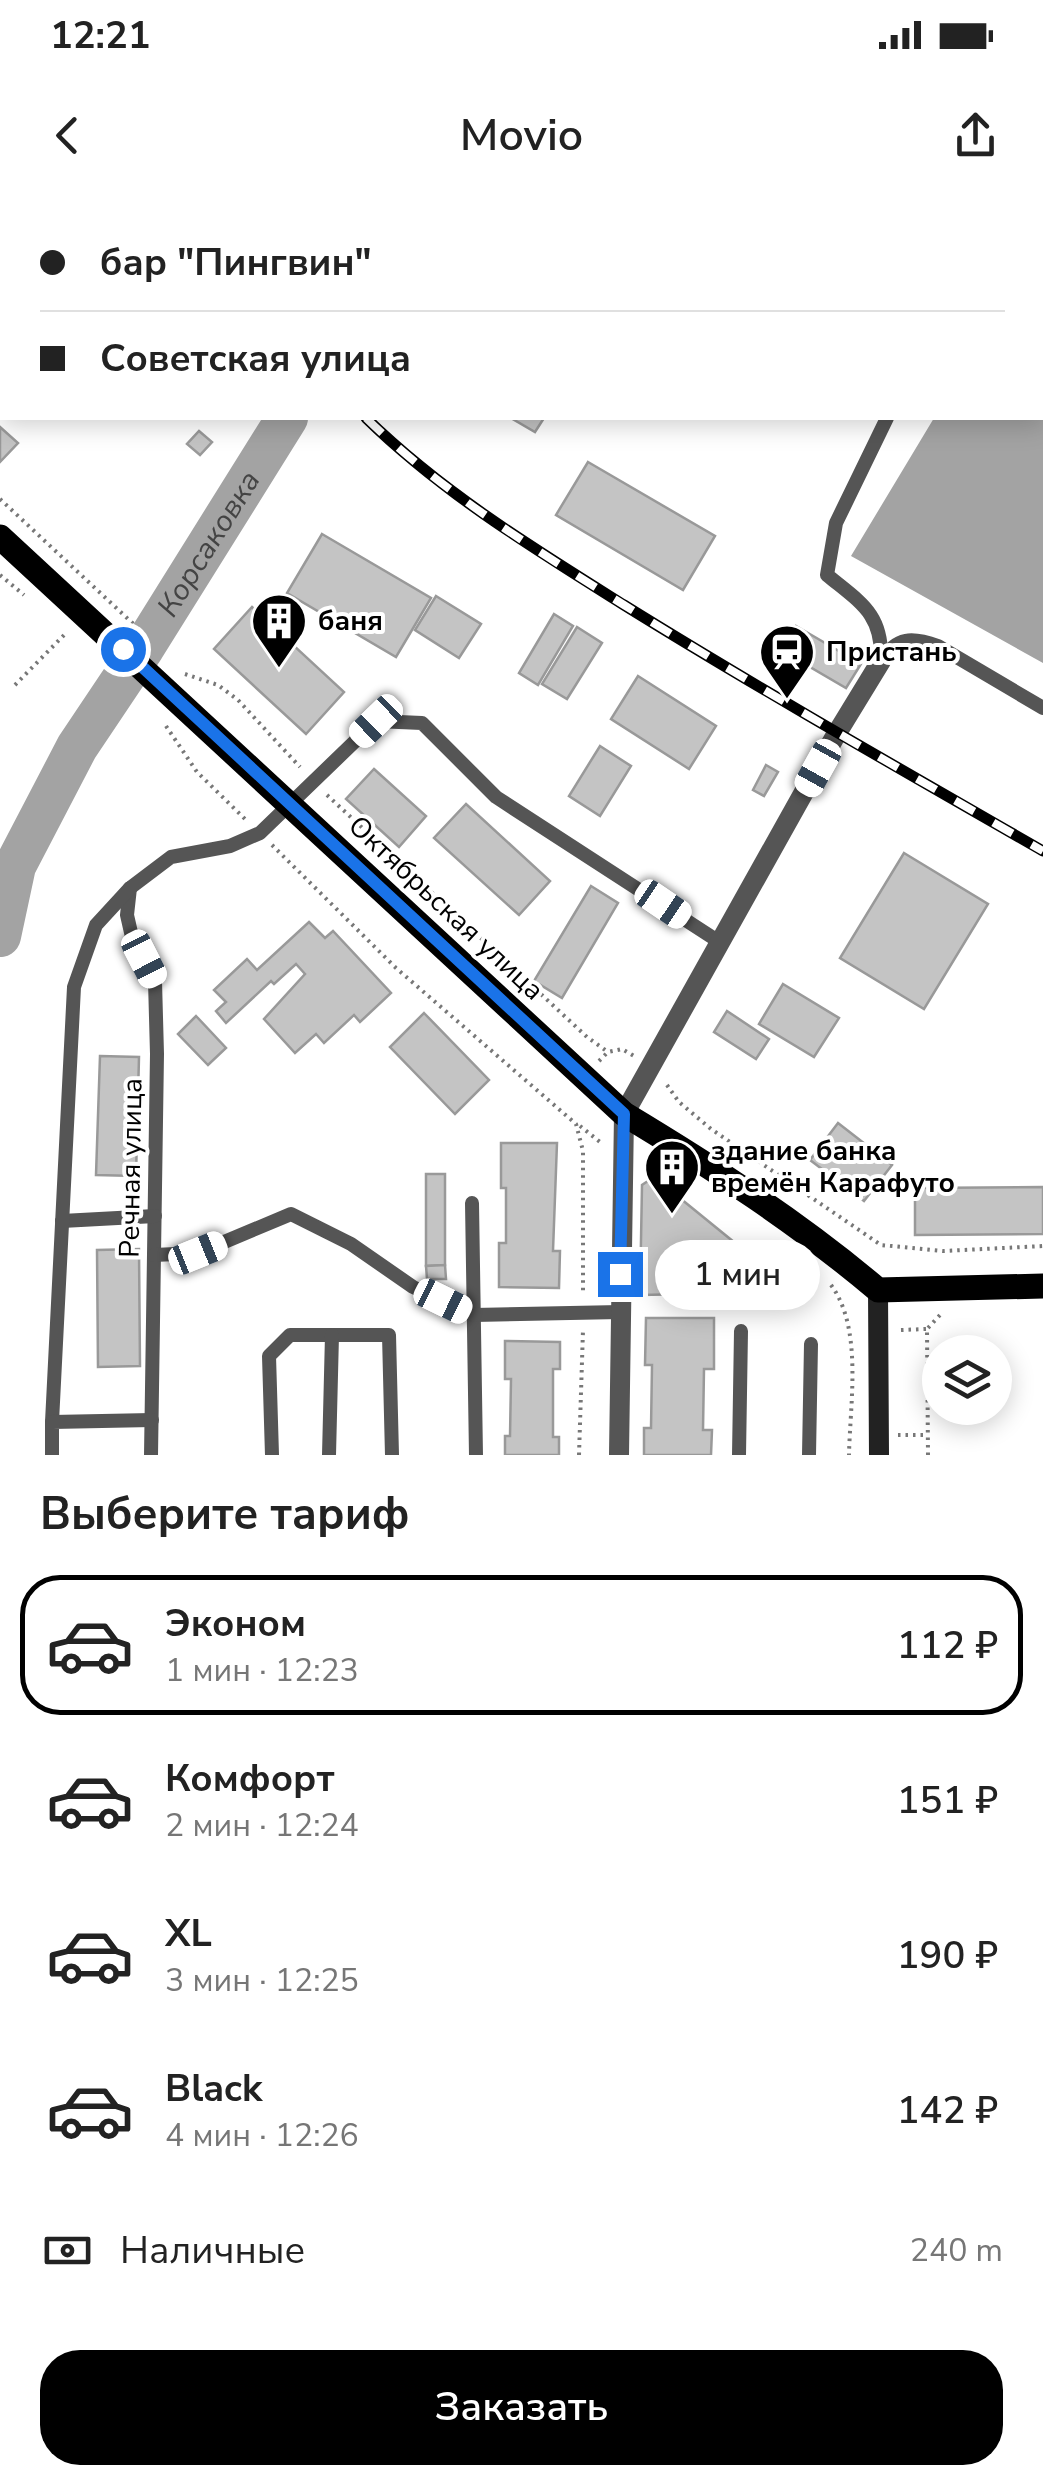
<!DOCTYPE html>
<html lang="ru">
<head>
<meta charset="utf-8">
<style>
  body { margin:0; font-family:"Nunito Sans",sans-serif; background:#f2f2f2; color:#222; height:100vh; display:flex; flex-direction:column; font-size:38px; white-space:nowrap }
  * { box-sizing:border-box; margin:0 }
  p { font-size:32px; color:#767676 }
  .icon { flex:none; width:55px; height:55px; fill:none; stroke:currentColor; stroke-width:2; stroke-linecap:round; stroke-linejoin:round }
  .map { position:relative; height:1255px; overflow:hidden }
  .side { display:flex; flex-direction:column; background:#fff; flex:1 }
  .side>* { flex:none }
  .banner { position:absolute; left:0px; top:0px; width:1045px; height:220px; box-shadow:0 5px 25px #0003; display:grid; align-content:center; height:220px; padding:0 40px; background:#fff }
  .buttons { position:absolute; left:922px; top:1135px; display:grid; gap:20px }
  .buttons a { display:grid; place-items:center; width:90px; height:90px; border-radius:50%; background:#fff; box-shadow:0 5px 25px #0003; font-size:50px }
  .end { position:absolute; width:45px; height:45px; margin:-22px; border:12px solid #1a73e8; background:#fff; box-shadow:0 0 0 5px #fff }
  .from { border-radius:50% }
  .bubble { position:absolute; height:70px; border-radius:35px; background:#fff; box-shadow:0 5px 25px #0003; font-size:32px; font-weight:600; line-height:70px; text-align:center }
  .car { position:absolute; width:30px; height:60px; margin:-30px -15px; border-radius:12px; box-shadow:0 0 8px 2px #0007; background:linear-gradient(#fff 24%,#345 0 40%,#fff 0 76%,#345 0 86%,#fff 0) }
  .banner b { display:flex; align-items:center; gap:35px; height:95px; font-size:38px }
  .banner b+b { border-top:2px solid #e0e0e0 }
  .banner i { width:25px; height:25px; background:#222 }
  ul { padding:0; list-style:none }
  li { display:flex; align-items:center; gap:30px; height:140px; margin:0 20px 15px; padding:0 20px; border:5px solid transparent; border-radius:40px }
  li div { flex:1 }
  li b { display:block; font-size:38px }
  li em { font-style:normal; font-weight:600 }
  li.selected { border-color:#000 }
  li>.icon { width:90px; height:90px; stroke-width:1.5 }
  h2 { padding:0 40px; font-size:45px; line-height:120px }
  .pay { display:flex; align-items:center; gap:25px; height:110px; padding:0 40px; font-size:38px }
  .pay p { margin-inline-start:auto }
  .action { display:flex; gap:20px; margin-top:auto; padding:20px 40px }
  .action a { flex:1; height:115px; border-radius:40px; background:#000; color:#fff; font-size:40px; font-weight:600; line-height:115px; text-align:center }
  .status { display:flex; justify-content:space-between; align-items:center; height:70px; padding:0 50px; background:#fff; direction:ltr }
  .status svg { height:28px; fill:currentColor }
  header { display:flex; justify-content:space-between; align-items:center; height:130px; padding:0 40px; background:#fff; font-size:45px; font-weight:600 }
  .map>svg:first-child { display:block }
  .water { fill:#a3a3a3 }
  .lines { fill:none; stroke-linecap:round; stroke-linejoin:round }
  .river { stroke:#a3a3a3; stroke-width:42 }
  .building { fill:#c4c4c4; stroke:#999; stroke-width:2.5 }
  .path { stroke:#777; stroke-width:4; stroke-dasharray:2.5 5; stroke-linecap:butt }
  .service { stroke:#555; stroke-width:14 }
  .minor { stroke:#555; stroke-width:20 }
  .tertiary { stroke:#555; stroke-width:20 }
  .secondary { stroke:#222; stroke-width:20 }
  .primary { stroke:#000; stroke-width:25 }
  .rail-casing { stroke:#000; stroke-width:11 }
  .rail { stroke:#fff; stroke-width:8; stroke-dasharray:22; stroke-linecap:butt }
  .route { stroke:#1a73e8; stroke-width:12 }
  .labels { text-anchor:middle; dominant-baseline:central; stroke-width:8; stroke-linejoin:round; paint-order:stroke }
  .poi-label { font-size:28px; font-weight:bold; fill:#000; stroke:#fff; text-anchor:start }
  .street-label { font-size:28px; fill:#000; stroke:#fff }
  .water-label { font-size:30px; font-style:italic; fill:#444; stroke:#fff }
</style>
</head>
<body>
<div class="status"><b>12:21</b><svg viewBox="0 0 49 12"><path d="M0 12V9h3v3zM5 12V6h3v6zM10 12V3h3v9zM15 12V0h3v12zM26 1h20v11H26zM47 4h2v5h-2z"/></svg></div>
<header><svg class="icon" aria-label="back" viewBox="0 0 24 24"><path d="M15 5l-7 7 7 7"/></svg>Movio<svg class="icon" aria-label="share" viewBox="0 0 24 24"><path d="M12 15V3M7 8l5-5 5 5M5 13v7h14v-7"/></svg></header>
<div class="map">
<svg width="1043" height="1255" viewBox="0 0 1043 1255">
  <rect width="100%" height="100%" fill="#fff"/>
  <polygon class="water" points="849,0 1043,0 1043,463 851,356 934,218 1042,218 1042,2"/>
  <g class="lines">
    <g class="river">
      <polyline points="409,2 410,0"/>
      <path id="s1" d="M0 736 15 666 77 547 144 447 287 218"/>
    </g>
  </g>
  <g class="building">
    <polygon points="0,0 33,2 2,2 2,46"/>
    <polygon points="511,218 544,218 535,232"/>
    <polygon points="0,227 18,243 0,262"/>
    <polygon points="199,231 212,242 200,255 187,244"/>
    <polygon points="588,262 715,336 683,390 556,315"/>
    <polygon points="322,334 431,398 396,457 287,393"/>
    <polygon points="436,396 481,424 459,458 415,430"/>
    <polygon points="252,407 344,492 306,534 214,449"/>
    <polygon points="554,414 573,426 538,485 519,473"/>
    <polygon points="796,426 861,464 846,488 781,450"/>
    <polygon points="577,427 602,443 567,499 542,484"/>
    <polygon points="638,476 716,526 689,569 611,519"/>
    <polygon points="600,546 631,566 600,616 569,596"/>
    <polygon points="766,565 778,572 764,596 753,590"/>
    <polygon points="374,569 426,616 399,647 346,599"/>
    <polygon points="466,604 550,681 519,715 434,638"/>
    <polygon points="904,653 988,704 924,809 840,758"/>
    <polygon points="591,686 618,703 562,798 534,781"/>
    <polygon points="309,722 325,738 333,731 391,793 360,822 354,815 324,843 316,834 295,853 264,819 305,774 296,764 274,784 271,781 226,823 216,811 226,802 214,790 247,759 257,770"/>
    <polygon points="783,784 839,818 814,857 759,824"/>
    <polygon points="727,811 769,839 756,859 714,832"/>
    <polygon points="424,813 489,880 455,914 390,847"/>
    <polygon points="196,816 226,848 208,865 178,834"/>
    <polygon points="100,856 139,857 136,976 96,975"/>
    <polygon points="838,923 892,965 864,1001 810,960"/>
    <polygon points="501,943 557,943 553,1051 560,1051 559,1088 499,1087 499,1043 506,1043 506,988 501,988"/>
    <polygon points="426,974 445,974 445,1065 426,1066"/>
    <polygon points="654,977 740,1047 742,1068 693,1066 692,1094 640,1095 642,985"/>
    <polygon points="1043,987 1043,1034 915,1035 915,988"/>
    <polygon points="139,1049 140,1166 98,1167 97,1050"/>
    <polygon points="445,1065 446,1079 427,1079 426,1066"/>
    <polygon points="646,1118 714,1118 714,1169 704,1169 703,1230 712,1230 711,1255 644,1255 644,1228 651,1228 652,1165 645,1165"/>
    <polygon points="505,1141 560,1142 560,1169 553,1169 553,1237 559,1237 559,1255 505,1255 505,1236 510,1236 511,1179 505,1179"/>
  </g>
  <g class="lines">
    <g class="path">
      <polyline points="0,299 143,433"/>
      <polyline points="0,375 24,395"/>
      <polyline points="185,474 218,485 238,500 300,567"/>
      <polyline points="15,485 67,432"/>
      <polyline points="166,526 197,572 247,621"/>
      <polyline points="327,595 587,837 608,852"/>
      <polyline points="272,645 396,768 576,924 583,951 583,1095"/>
      <polyline points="599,861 608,852 622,849 634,856"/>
      <polyline points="667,885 679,902 711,929 881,1045 943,1051 1043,1046"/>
      <polyline points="580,926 600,942"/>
      <path d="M831 1085C863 1128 850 1203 849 1255"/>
      <polyline points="901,1130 926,1129"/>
      <polyline points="898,1235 928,1235"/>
      <polyline points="579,1255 583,1130"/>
      <polyline points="928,1255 927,1129 940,1115"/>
    </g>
    <g class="service">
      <path d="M881 461C883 414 861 403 827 375L836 323 887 218"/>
      <path d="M882 461C896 436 913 437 938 446L1043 508"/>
      <polyline points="130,688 127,715 132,737 155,781 157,854 151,1255"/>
      <polyline points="472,1003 476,1255"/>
      <polyline points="62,1021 155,1016"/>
      <polyline points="154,1055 198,1053 291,1014 351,1044 413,1087 474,1115 620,1112"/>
      <polyline points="52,1222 74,787 96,725 130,688 171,657 230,646 260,633 376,521 422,523 496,597 721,743"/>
      <polyline points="52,1255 52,1222 152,1220"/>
      <polyline points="272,1255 269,1156 290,1135 389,1135 392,1255"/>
      <polyline points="329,1255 332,1135"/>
      <polyline points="739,1255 741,1131"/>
      <polyline points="809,1255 811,1144"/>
    </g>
    <polyline class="minor" points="624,914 837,533 881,461"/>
    <polyline class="tertiary" points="619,1255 624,914"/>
    <polyline class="secondary" points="878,1090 879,1255"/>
    <path class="primary" d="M0 337 624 914C712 967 799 1023 878 1090L1043 1086"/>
    <g class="rail-casing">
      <g id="rail">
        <polyline points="174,0 177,2"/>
        <path d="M366 218C443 293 533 348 624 405 761 490 902 570 1043 651"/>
      </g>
    </g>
    <use href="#rail" class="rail"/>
  </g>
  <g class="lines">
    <polyline class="route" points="123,449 624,914 620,1074"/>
  </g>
  <defs>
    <g id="building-pin" transform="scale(2.875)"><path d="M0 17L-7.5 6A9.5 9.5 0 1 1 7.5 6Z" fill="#000" stroke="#fff"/><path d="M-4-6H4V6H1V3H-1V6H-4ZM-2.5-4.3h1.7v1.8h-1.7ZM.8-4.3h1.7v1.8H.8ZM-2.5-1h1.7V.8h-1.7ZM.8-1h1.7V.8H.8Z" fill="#fff"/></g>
    <g id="station-pin" transform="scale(2.875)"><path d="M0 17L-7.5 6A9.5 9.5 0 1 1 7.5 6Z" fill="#000" stroke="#fff"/><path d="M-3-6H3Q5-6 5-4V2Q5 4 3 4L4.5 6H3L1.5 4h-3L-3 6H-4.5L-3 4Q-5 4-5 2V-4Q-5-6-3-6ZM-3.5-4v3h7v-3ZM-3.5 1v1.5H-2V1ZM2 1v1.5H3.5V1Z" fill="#fff"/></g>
  </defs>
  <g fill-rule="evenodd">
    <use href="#building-pin" x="279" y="421"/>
    <use href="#station-pin" x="787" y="452"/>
    <use href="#building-pin" x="672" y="967"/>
  </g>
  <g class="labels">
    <g class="poi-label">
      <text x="318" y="421">баня</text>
      <text x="826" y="452">Пристань</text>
      <text x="711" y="951">здание банка<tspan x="711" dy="32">времён Карафуто</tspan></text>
    </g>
    <g class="street-label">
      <text transform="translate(446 708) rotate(43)">Октябрьская улица</text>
      <text transform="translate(131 968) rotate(-89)">Речная улица</text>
    </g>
    <g class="water-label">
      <text stroke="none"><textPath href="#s1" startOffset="448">Корсаковка</textPath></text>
    </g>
  </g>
</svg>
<div class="buttons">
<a><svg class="icon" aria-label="layers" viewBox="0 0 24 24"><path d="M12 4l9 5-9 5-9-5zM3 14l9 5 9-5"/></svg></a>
</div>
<i class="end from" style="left:123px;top:449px"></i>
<i class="end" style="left:620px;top:1074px"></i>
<div class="bubble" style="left:655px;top:1040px;width:165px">1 мин</div>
<i class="car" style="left:376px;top:521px;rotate:226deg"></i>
<i class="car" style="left:818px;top:568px;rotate:209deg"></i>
<i class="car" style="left:663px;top:704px;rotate:124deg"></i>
<i class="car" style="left:144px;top:759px;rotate:153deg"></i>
<i class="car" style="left:198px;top:1053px;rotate:68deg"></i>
<i class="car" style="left:443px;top:1101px;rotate:116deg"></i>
<div class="banner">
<b><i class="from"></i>бар &quot;Пингвин&quot;</b>
<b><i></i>Советская улица</b>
</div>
</div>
<section class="side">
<h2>Выберите тариф</h2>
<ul>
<li class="selected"><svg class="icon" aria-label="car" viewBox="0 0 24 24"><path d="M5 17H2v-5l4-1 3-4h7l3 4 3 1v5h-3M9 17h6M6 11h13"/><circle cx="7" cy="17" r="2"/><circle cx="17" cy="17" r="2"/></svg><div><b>Эконом</b><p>1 мин · 12:23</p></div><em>112 ₽</em></li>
<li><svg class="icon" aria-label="car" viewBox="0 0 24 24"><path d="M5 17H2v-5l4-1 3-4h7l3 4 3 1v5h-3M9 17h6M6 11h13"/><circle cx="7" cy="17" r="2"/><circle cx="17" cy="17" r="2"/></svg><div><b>Комфорт</b><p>2 мин · 12:24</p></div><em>151 ₽</em></li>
<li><svg class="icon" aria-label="car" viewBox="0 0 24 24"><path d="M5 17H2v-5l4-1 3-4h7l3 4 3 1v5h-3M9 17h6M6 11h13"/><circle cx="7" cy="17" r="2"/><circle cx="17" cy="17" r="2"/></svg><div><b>XL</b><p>3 мин · 12:25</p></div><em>190 ₽</em></li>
<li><svg class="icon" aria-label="car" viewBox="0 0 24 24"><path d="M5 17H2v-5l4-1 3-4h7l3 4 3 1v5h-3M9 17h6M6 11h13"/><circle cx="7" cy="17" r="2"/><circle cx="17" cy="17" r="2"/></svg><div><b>Black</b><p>4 мин · 12:26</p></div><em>142 ₽</em></li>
</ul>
<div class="pay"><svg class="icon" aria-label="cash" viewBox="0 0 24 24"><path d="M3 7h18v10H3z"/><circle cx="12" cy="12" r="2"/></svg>Наличные<p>240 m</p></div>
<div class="action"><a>Заказать</a></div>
</section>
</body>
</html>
